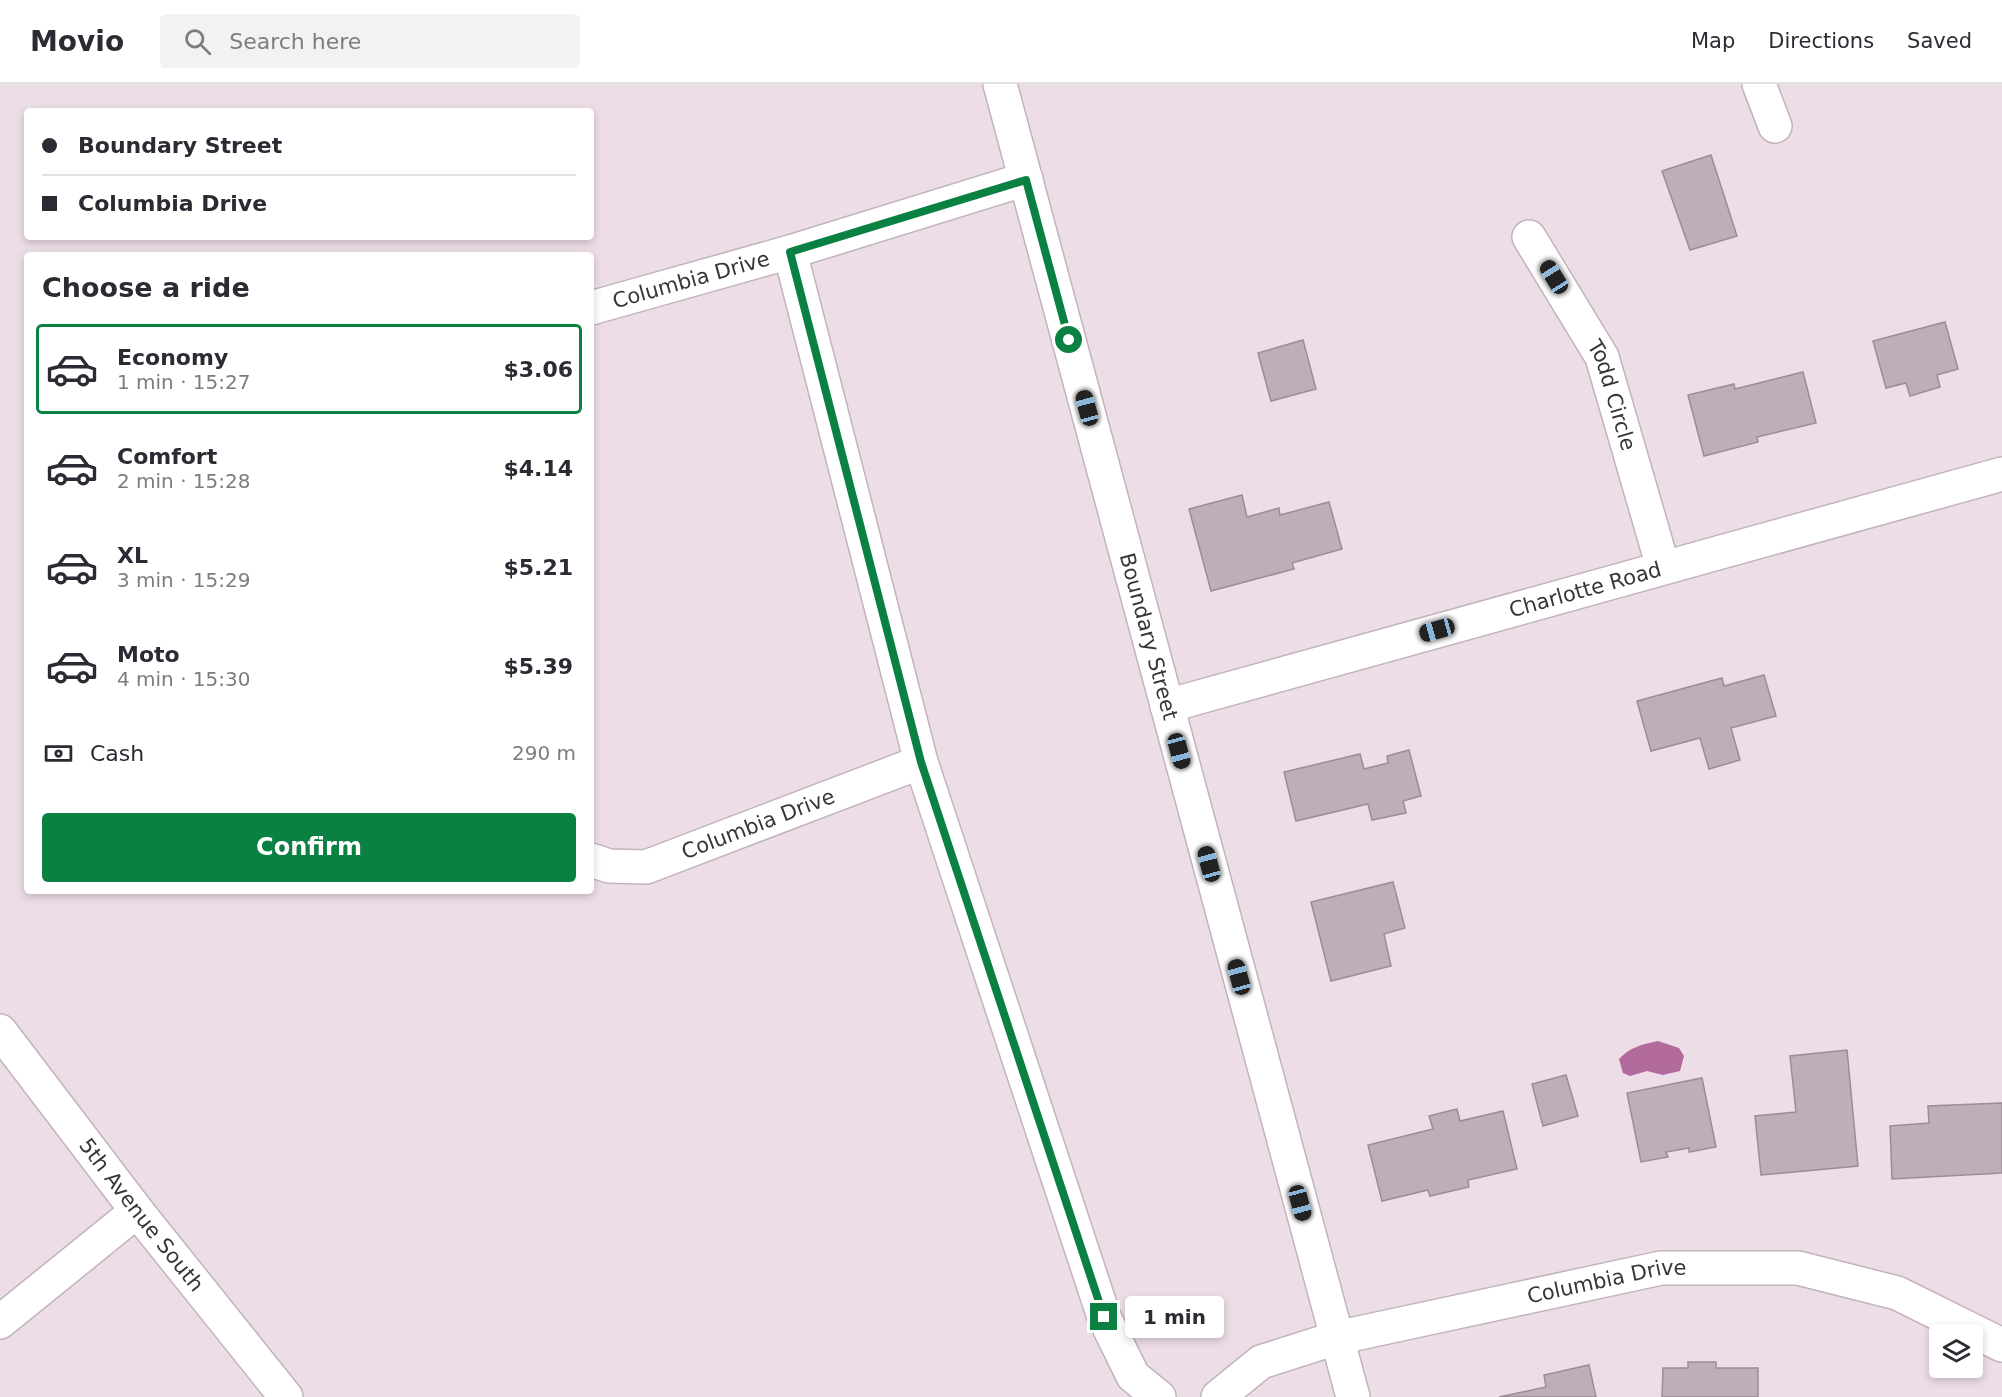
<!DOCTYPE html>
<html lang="en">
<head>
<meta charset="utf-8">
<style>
  body { margin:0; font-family:"DejaVu Sans",sans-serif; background:#f2f2f3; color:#2b2b33; height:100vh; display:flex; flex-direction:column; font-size:22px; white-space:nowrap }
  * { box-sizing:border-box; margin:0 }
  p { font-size:20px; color:#7c7c81 }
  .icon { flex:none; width:33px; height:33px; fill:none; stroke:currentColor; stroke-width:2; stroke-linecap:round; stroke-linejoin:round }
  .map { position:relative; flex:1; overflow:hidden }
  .drawer { position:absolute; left:24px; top:168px; width:570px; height:642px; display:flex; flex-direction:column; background:#fff; border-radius:6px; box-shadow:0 3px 9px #0003 }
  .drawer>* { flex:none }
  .guide { position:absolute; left:24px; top:24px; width:570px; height:132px; border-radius:6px; box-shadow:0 3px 9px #0003; display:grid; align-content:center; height:132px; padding:0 18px; background:#fff }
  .controls { position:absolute; left:1929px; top:1240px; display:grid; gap:12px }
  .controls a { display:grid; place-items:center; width:54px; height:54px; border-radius:6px; background:#fff; box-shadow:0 3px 9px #0003; font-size:30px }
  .end { position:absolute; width:27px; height:27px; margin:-14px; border:8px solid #0b8043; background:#fff; box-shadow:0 0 0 3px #fff }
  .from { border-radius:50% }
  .bubble { position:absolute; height:42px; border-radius:6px; background:#fff; box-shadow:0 3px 9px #0003; font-size:20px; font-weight:700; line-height:42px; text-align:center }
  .car { position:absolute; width:18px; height:36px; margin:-18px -9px; border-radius:8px; box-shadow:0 0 4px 2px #0007; background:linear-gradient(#222 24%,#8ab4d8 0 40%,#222 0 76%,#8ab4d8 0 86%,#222 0) }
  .guide b { display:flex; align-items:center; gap:21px; height:57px; font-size:22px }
  .guide b+b { border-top:2px solid #e1e1e2 }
  .guide i { width:15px; height:15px; background:#2b2b33 }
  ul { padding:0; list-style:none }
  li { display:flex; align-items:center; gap:18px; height:90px; margin:0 12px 9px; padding:0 6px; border:3px solid transparent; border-radius:6px }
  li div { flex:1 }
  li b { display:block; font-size:22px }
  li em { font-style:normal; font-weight:700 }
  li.selected { border-color:#0b8043 }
  li>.icon { width:54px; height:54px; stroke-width:1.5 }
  h2 { padding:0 18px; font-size:27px; line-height:72px }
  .pay { display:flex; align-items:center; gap:15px; height:66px; padding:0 18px; font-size:22px }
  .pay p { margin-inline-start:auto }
  .button { display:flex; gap:12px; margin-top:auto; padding:12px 18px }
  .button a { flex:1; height:69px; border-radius:6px; background:#0b8043; color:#fff; font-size:24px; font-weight:700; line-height:69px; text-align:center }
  header { display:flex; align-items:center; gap:36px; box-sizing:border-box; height:84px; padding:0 30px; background:#fff; border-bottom:2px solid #e1e1e2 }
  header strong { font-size:28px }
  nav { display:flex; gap:33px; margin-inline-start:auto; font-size:21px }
  .search { width:420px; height:54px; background:#f2f2f3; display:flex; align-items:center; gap:15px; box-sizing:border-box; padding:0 21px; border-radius:6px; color:#7c7c81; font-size:22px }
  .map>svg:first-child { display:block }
  .water { fill:#b2699c }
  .building { fill:#bdaeb8; stroke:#9b8d96; stroke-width:1.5 }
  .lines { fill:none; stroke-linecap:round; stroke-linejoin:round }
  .minor-casing { stroke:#c2b3bd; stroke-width:36 }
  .minor { stroke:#fff; stroke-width:33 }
  .route { stroke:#0b8043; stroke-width:8 }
  .labels { text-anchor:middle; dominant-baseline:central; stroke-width:5; stroke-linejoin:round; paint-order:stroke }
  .street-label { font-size:21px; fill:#3a3438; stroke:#eddde7 }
</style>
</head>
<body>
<header>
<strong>Movio</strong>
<div class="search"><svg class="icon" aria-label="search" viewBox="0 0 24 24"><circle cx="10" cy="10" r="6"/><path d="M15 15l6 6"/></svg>Search here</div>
<nav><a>Map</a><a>Directions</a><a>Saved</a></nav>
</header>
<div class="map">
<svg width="2002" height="1313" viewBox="0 0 2002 1313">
  <rect width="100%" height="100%" fill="#eddde7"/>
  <path class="water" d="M1658 957 1679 964 1684 972 1680 987 1663 991 1647 987 1630 992 1623 989 1619 975C1630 963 1643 960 1658 957Z"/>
  <g class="building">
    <polygon points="1711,71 1737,152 1690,166 1662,87"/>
    <polygon points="1945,238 1958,285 1937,291 1940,303 1910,312 1906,299 1886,304 1873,257"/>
    <polygon points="1303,256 1316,305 1271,317 1258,269"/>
    <polygon points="1803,288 1816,339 1757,353 1758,358 1704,372 1688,311 1734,300 1735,305"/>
    <polygon points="1242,411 1247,433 1279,424 1280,431 1329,418 1342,465 1292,479 1294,485 1211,507 1189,425"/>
    <polygon points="1764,591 1776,632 1731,644 1740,676 1709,685 1700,654 1651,667 1637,617 1722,594 1724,602"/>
    <polygon points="1409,666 1421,712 1403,717 1406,729 1372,736 1368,720 1296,737 1284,688 1360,670 1364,685 1388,679 1387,672"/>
    <polygon points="1393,798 1405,844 1384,850 1391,882 1331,897 1311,818"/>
    <polygon points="1847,966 1858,1082 1761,1091 1755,1032 1796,1028 1790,972"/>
    <polygon points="1566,991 1578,1032 1543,1042 1532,1000"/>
    <polygon points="1702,994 1716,1063 1689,1068 1689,1064 1666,1068 1668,1073 1641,1078 1627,1009"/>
    <polygon points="2002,1019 2002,1089 1892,1095 1890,1042 1929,1039 1928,1022"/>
    <polygon points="1457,1025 1460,1037 1503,1027 1517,1085 1468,1096 1469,1103 1430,1112 1428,1106 1382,1117 1368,1061 1433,1045 1429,1032"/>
    <polygon points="1688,1278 1716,1278 1716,1284 1758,1284 1758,1313 1662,1313 1663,1284 1688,1284"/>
    <polygon points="1589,1281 1596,1313 1499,1313 1546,1303 1544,1291"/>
  </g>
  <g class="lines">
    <g class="minor-casing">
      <g id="minor">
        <path id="s1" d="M1000 0 1353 1313"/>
        <polyline points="1759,0 1775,42"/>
        <path id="s2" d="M1529 153 1602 273 1663 483"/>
        <polyline points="790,168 921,678 1104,1233 1133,1292 1159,1313"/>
        <path id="s3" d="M591 224 790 168 1026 95"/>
        <path id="s4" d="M1167 622 2002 390"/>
        <path id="s5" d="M591 776 609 782 646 783 921 678"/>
        <path id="s6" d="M0 947 137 1127 286 1313"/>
        <polyline points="0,1238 137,1127"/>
        <path id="s7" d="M1218 1313 1261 1278 1336 1254 1661 1184H1798L1897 1209 2002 1261"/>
      </g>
    </g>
    <use href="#minor" class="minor"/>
  </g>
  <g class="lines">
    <polyline class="route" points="1069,256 1026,96 790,168 921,678 1104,1233"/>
  </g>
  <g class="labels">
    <g class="street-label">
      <text stroke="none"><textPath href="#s3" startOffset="104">Columbia Drive</textPath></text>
      <text stroke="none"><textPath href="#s2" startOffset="180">Todd Circle</textPath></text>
      <text stroke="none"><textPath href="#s4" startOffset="434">Charlotte Road</textPath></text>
      <text stroke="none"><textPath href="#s1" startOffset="572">Boundary Street</textPath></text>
      <text stroke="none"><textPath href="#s5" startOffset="176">Columbia Drive</textPath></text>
      <text stroke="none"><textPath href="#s6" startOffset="232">5th Avenue South</textPath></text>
      <text stroke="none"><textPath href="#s7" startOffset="411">Columbia Drive</textPath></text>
    </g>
  </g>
</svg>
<div class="controls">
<a><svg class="icon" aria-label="layers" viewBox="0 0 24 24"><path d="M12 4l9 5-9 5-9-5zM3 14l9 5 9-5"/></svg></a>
</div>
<i class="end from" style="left:1069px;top:256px"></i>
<i class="end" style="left:1104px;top:1233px"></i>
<div class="bubble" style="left:1125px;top:1212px;width:99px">1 min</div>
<i class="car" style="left:1554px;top:193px;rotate:328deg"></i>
<i class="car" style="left:1087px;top:324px;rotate:345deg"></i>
<i class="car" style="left:1437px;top:546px;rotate:254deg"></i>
<i class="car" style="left:1179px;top:667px;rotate:165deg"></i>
<i class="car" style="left:1209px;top:780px;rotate:345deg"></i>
<i class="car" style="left:1239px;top:893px;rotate:345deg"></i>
<i class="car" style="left:1300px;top:1119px;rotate:165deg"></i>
<div class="guide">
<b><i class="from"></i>Boundary Street</b>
<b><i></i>Columbia Drive</b>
</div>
<section class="drawer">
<h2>Choose a ride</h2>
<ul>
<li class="selected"><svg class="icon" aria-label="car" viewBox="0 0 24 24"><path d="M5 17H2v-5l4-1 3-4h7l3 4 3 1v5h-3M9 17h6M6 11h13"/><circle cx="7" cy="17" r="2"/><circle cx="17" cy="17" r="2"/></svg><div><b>Economy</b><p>1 min · 15:27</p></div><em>$3.06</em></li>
<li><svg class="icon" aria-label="car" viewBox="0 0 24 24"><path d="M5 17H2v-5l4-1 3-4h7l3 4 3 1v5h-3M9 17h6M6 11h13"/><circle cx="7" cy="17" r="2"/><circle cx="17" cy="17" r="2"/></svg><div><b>Comfort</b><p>2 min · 15:28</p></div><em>$4.14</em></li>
<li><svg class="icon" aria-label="car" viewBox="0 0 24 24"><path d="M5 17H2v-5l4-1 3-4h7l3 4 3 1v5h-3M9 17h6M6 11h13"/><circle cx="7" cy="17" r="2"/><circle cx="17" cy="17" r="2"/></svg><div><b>XL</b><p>3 min · 15:29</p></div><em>$5.21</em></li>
<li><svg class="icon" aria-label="car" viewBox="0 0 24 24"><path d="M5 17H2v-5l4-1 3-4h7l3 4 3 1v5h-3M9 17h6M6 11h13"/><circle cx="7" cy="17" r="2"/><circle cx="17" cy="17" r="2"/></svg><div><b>Moto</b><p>4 min · 15:30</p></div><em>$5.39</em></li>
</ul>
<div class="pay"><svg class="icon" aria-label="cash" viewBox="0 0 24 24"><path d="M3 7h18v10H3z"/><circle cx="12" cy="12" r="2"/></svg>Cash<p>290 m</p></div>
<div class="button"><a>Confirm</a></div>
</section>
</div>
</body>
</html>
